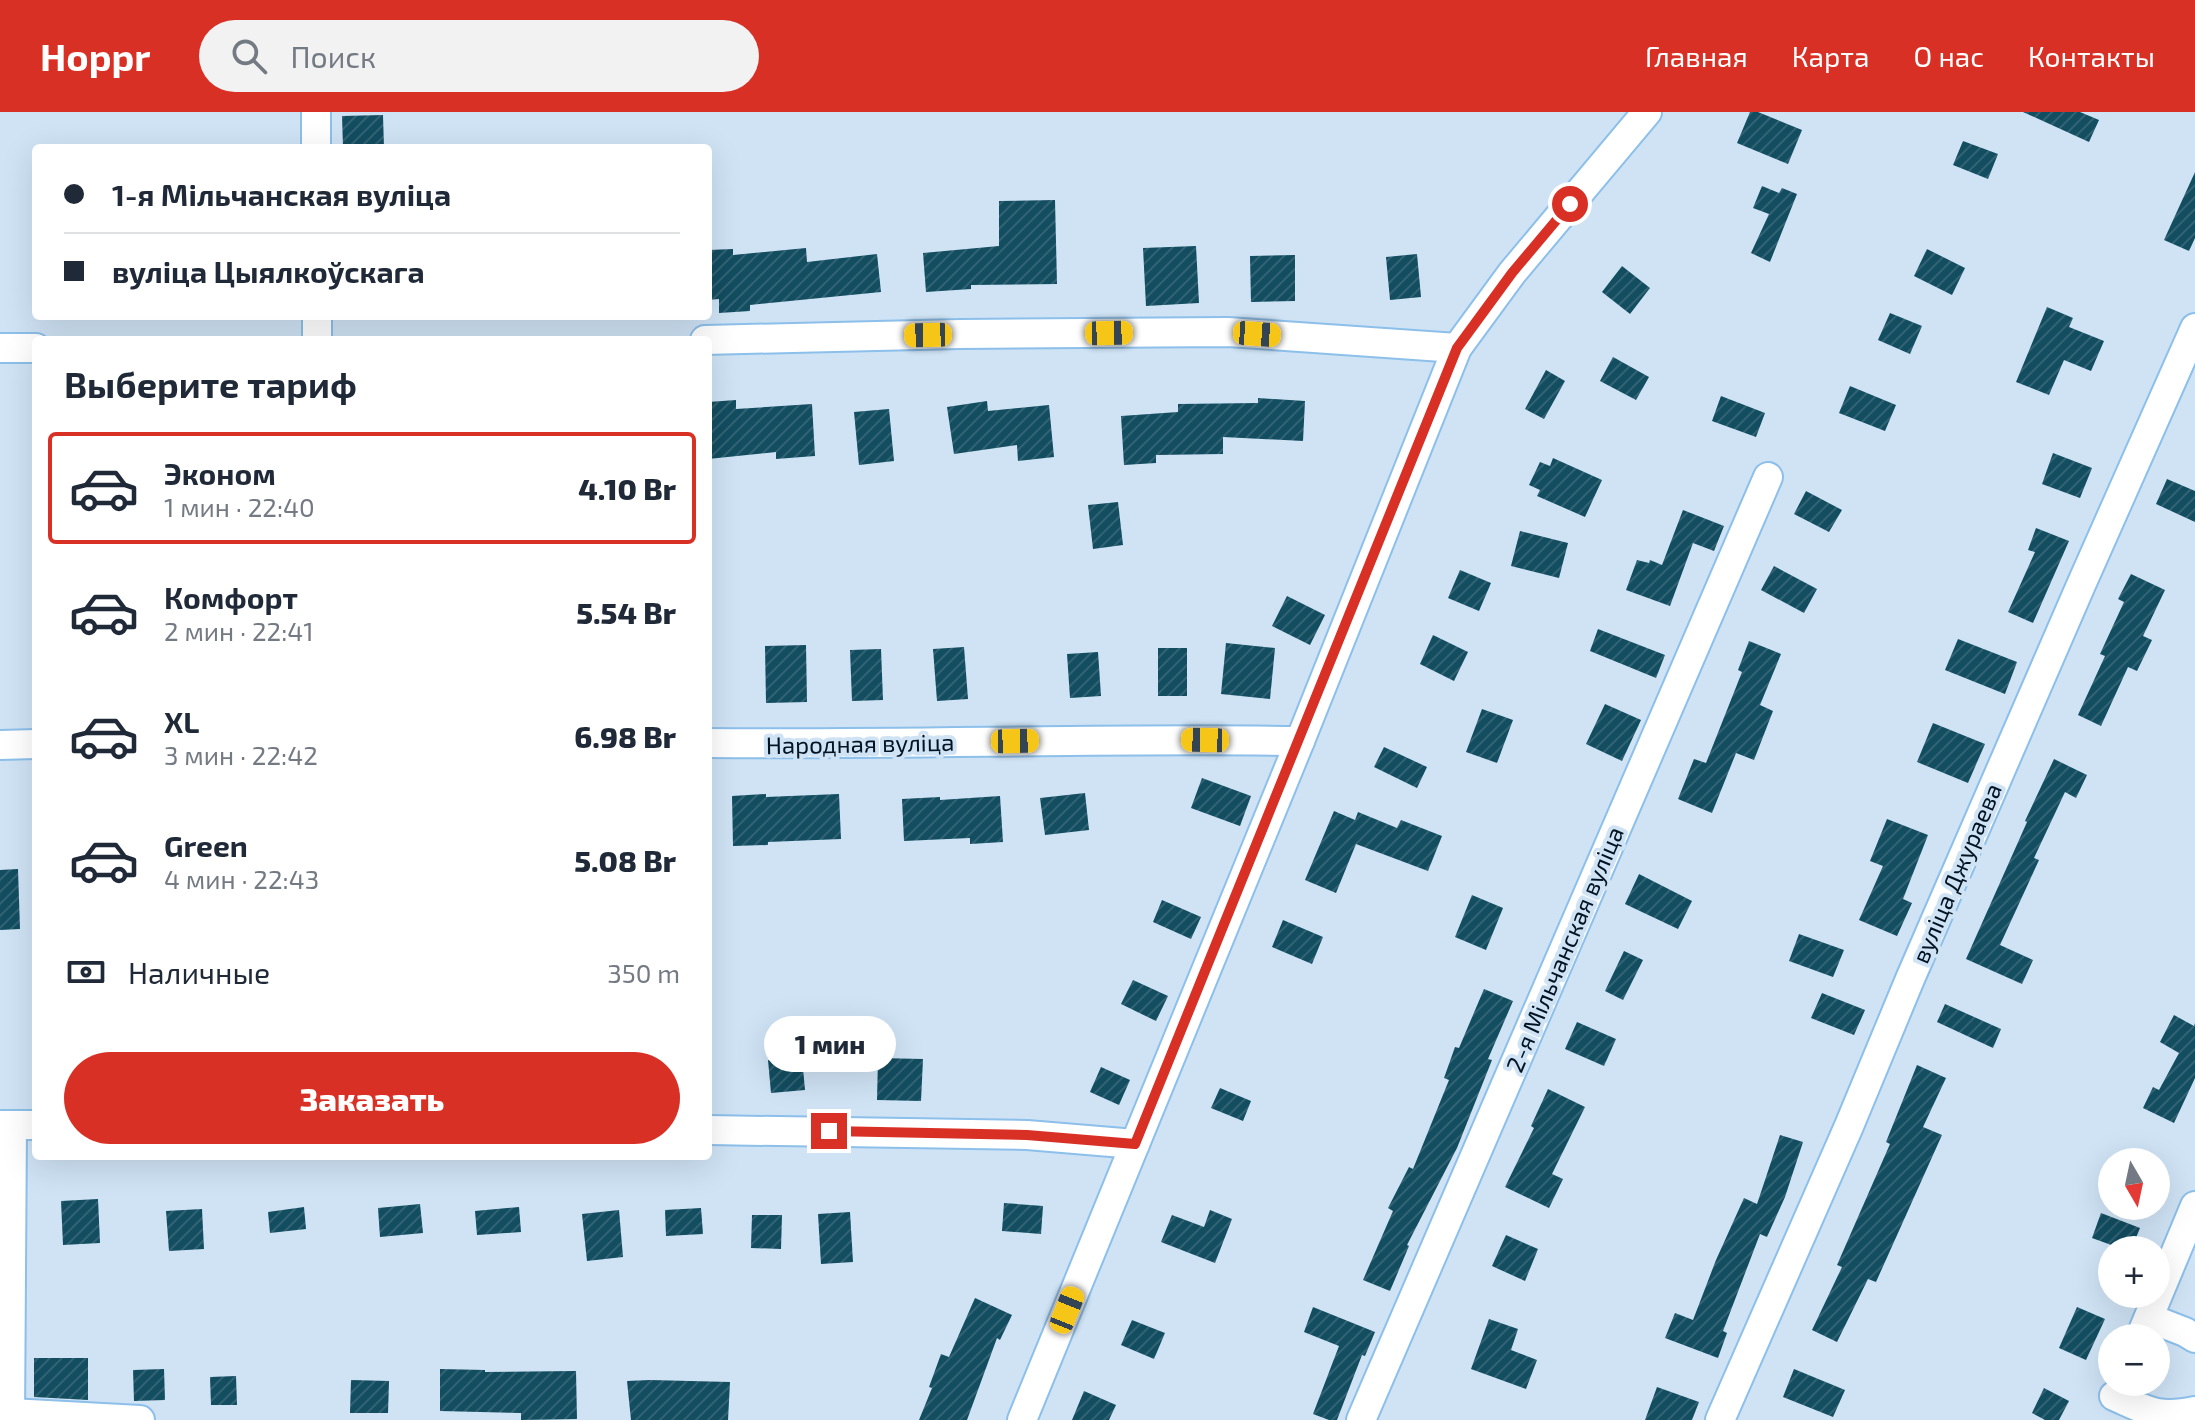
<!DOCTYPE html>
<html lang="ru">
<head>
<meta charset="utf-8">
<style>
  body { margin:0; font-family:"Exo 2",sans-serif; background:#f2f2f3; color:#1f2937; height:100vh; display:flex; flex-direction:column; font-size:30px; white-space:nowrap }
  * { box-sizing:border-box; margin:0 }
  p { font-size:26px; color:#747a83 }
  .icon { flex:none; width:44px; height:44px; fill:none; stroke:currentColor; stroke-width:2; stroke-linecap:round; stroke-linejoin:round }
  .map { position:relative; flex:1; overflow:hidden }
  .details { position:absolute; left:32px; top:224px; width:680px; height:824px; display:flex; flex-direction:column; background:#fff; border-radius:8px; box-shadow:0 8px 32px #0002 }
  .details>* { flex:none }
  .banner { position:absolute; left:32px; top:32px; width:680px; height:176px; border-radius:8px; box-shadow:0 8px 32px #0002; display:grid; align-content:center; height:176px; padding:0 32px; background:#fff }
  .needle { width:52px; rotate:171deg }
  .fabs { position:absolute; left:2098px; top:1036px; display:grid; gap:16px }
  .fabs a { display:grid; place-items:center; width:72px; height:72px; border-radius:50%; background:#fff; box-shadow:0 8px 32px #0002; font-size:40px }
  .end { position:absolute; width:36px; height:36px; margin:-18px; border:10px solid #d93025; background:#fff; box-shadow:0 0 0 4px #fff }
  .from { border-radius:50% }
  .bubble { position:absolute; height:56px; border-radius:28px; background:#fff; box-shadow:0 8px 32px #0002; font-size:26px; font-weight:800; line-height:56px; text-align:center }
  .car { position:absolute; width:24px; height:48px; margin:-24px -12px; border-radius:10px; box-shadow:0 0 6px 2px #0007; background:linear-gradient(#f5c518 24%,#345 0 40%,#f5c518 0 76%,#345 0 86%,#f5c518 0) }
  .banner b { display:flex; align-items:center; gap:28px; height:76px; font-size:30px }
  .banner b+b { border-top:2px solid #e0e1e3 }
  .banner i { width:20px; height:20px; background:#1f2937 }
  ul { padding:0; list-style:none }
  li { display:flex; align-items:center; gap:24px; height:112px; margin:0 16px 12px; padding:0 16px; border:4px solid transparent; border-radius:8px }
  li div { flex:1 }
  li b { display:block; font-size:30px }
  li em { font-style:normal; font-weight:800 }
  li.selected { border-color:#d93025 }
  li>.icon { width:72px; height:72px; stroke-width:1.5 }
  h2 { padding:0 32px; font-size:36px; line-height:96px }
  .pay { display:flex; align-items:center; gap:20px; height:88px; padding:0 32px; font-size:30px }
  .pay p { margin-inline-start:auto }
  .button { display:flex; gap:16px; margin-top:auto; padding:16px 32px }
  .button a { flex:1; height:92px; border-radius:48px; background:#d93025; color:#fff; font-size:32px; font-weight:800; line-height:92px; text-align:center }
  header { display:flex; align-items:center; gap:48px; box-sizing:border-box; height:112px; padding:0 40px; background:#d93025; color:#fff }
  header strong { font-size:38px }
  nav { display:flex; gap:44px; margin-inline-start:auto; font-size:28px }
  .search { width:560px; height:72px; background:#f2f2f3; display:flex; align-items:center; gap:20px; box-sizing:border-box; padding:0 28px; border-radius:44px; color:#747a83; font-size:30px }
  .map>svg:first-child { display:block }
  .building { fill:url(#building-hatch) }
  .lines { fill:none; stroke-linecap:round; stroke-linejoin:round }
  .minor-casing { stroke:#8cbfea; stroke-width:32 }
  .minor { stroke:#fff; stroke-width:28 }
  .route { stroke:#d93025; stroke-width:10 }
  .labels { text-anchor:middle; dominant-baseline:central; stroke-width:8; stroke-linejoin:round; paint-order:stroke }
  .street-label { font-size:24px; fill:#021424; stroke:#cfe3f5 }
</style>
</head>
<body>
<header>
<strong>Hoppr</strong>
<div class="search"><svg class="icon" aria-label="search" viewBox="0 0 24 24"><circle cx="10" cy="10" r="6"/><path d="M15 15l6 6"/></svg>Поиск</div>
<nav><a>Главная</a><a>Карта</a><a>О нас</a><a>Контакты</a></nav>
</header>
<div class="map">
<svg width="2195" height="1308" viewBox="0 0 2195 1308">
  <defs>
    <pattern id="building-hatch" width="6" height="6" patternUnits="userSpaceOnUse" patternTransform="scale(2)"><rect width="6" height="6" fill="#124d60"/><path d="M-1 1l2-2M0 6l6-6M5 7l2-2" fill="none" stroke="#326273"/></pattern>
  </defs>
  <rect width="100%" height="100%" fill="#cfe3f5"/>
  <g class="building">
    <polygon points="1750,0 1758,0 1802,18 1788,52 1737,31"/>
    <polygon points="2023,0 2080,0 2099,8 2089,30"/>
    <polygon points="383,3 384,36 343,36 342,4"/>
    <polygon points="1963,29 1998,42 1988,67 1953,53"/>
    <polygon points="2195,60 2195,126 2189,139 2164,128"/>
    <polygon points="1762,74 1779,81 1782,76 1797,82 1770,150 1751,141 1769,102 1753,96"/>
    <polygon points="1055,88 1057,172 971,173 971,177 926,180 923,141 999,134 999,89"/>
    <polygon points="1196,134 1199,191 1146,194 1143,136"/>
    <polygon points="806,136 807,150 877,142 881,180 750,193 750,199 719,201 719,187 708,188 708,138 733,137 733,143"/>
    <polygon points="1927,137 1965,156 1952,183 1914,164"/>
    <polygon points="1417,142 1421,185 1390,188 1386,145"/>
    <polygon points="1295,143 1295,189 1251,190 1250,144"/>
    <polygon points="1622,154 1650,176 1630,202 1602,180"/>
    <polygon points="2047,195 2073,206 2069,215 2104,229 2091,259 2064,248 2049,283 2016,270"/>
    <polygon points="1890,201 1922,214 1910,242 1878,228"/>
    <polygon points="1613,245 1649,265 1636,288 1600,269"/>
    <polygon points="1546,258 1565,269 1544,307 1525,297"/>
    <polygon points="1850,274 1896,293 1885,319 1839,301"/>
    <polygon points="1721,284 1765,301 1756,325 1712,309"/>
    <polygon points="1258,286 1305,289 1303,329 1223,325 1223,342 1156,343 1156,351 1124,353 1121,304 1178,300 1178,292 1258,291"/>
    <polygon points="736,288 736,297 812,292 815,344 776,347 776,340 708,347 708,290"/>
    <polygon points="987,289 988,299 1049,293 1054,345 1018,349 1017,333 954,342 947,295"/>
    <polygon points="889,297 894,349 859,353 854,300"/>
    <polygon points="2053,341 2092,356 2080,386 2042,372"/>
    <polygon points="1553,346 1602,368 1585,405 1537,384 1540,378 1529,373 1540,350 1550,354"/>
    <polygon points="2167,367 2195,379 2195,410 2156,392"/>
    <polygon points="1806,379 1842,398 1829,420 1794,402"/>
    <polygon points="1118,390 1123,433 1093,437 1088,393"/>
    <polygon points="1683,398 1724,414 1714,439 1693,431 1670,494 1626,478 1637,448 1649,451 1650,448 1662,453"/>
    <polygon points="2036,416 2069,429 2033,511 2008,500 2035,440 2028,438"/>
    <polygon points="1520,419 1568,431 1559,466 1511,454"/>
    <polygon points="1774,454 1817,477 1804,501 1761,478"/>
    <polygon points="1460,458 1491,471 1479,499 1448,486"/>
    <polygon points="2131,462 2165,478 2143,524 2152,528 2137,559 2128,555 2101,614 2078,603 2105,544 2100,542 2124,490 2118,487"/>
    <polygon points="1287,484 1325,503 1310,533 1272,514"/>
    <polygon points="1598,517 1665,543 1656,566 1590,539"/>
    <polygon points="1433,523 1468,540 1454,569 1420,552"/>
    <polygon points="1958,527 2017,550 2005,582 1945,558"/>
    <polygon points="1749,529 1781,542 1760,593 1773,599 1754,648 1736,641 1712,701 1678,687 1694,647 1706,651 1742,560 1738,558"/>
    <polygon points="1226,531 1275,536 1270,587 1221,582"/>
    <polygon points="806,533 807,590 766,591 765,534"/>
    <polygon points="964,535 968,587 937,589 933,537"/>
    <rect x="1158" y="536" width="29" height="48"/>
    <polygon points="881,537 883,588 852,589 850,538"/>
    <polygon points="1098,540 1101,584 1070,586 1067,542"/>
    <polygon points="1605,592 1641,608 1622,649 1586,632"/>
    <polygon points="1482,597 1513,608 1497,651 1466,640"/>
    <polygon points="1933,611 1985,632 1968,671 1917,650"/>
    <polygon points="1384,635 1427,655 1417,676 1374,655"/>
    <polygon points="2054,647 2087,663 2076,686 2065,680 2034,746 2039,748 2000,833 2033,848 2022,872 1966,847 2027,710 2025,709"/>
    <polygon points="1202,666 1251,684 1240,714 1191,696"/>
    <polygon points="1085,681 1089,718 1045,723 1040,686"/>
    <polygon points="766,682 766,685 839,682 841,727 768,730 768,733 733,734 732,684"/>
    <polygon points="1000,684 1003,730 970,732 970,726 904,729 902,687 940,685 940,688"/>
    <polygon points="1334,699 1355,708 1358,700 1397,716 1401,708 1442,724 1428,759 1356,732 1336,781 1305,768"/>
    <polygon points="1887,707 1928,723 1903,787 1912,791 1897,824 1859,808 1883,754 1870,749"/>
    <polygon points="18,757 20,817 0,818 0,758"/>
    <polygon points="1639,762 1692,789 1678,817 1625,792"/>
    <polygon points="1472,783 1503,796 1486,838 1455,825"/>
    <polygon points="1162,788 1201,805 1191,827 1153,810"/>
    <polygon points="1283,808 1323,825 1312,852 1272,835"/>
    <polygon points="1799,822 1844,838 1833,865 1789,849"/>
    <polygon points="1624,839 1643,848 1623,888 1605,879"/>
    <polygon points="1133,868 1168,884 1156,909 1121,892"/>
    <polygon points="1484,877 1513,889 1488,947 1492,948 1457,1036 1407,1133 1409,1134 1390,1179 1363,1168 1393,1099 1388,1096 1409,1055 1413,1057 1449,968 1444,966 1455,935 1459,936"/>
    <polygon points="1822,881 1865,898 1854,923 1811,906"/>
    <polygon points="1945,892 2001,917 1993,936 1937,910"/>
    <polygon points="2174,903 2194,914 2195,911 2195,966 2174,1011 2143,996 2153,975 2159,978 2179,941 2160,930"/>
    <polygon points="1577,910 1616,927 1604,954 1565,937"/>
    <polygon points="802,946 805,978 771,981 768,948"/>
    <polygon points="878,946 923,947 921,989 877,988"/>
    <polygon points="1917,953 1946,966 1923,1015 1942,1023 1876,1170 1868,1167 1837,1230 1812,1218 1842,1155 1837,1153 1890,1032 1886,1030"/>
    <polygon points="1101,955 1130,968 1119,993 1090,980"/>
    <polygon points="1220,976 1251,989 1243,1009 1211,996"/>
    <polygon points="1548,977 1585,995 1552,1062 1563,1067 1549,1096 1505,1075 1534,1016 1531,1014"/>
    <polygon points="1780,1023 1803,1030 1785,1085 1767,1125 1760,1122 1723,1219 1727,1221 1718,1246 1665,1226 1675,1201 1693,1208 1716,1148 1744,1086 1757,1092"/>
    <polygon points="98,1087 100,1131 63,1133 61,1089"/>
    <polygon points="1004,1091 1043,1094 1041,1122 1002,1119"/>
    <polygon points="420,1092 423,1121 380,1125 378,1096"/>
    <polygon points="304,1095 306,1117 270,1121 268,1100"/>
    <polygon points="519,1095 521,1120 477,1123 475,1099"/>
    <polygon points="701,1096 703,1122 666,1124 665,1098"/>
    <polygon points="202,1097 204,1137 169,1139 166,1099"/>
    <polygon points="619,1098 623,1145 587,1149 582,1102"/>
    <polygon points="1210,1098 1232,1107 1215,1151 1161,1130 1172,1103 1204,1115"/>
    <polygon points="850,1100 853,1150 821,1152 818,1102"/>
    <polygon points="2101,1101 2140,1116 2131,1138 2125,1138 2092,1126"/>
    <polygon points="752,1103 782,1103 781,1137 751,1136"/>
    <polygon points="1506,1123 1538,1137 1525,1169 1492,1154"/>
    <polygon points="975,1186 1012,1203 1000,1228 997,1226 967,1308 919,1308 932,1276 929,1275 941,1242 949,1245"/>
    <polygon points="1313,1195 1375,1220 1365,1244 1362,1243 1337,1308 1329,1308 1313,1302 1339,1234 1304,1220"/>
    <polygon points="2077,1195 2105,1207 2086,1248 2059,1236"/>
    <polygon points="1489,1207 1518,1217 1511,1238 1537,1248 1526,1277 1471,1257"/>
    <polygon points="1132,1208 1165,1221 1154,1247 1121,1233"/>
    <polygon points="34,1246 88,1246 88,1288 34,1285"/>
    <polygon points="164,1257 165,1288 134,1289 133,1258"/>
    <polygon points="440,1257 485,1258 485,1260 576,1259 577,1307 521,1308 521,1301 440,1299"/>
    <polygon points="1794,1257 1845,1278 1833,1305 1783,1285"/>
    <polygon points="236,1264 237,1293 211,1293 210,1265"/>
    <polygon points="351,1268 389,1269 388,1301 350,1301"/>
    <polygon points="650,1268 730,1270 728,1308 631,1308 627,1269"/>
    <polygon points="1657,1275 1699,1290 1692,1308 1645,1308"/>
    <polygon points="2044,1276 2069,1289 2059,1308 2045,1308 2032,1301"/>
    <polygon points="1084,1279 1116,1293 1109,1308 1072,1308"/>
  </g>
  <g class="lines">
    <g class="minor-casing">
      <g id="minor">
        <polyline points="316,0 316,36"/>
        <polyline points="317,204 317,228"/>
        <polyline points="705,228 960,222 1228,220 1457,236"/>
        <polyline points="0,236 36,236"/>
        <path d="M708 631C905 633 1102 626 1300 629"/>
        <polyline points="0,633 36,632"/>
        <polyline points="0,1013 36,1013"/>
        <polyline points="708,1018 1027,1023 1135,1032"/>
        <polyline points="2149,1206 2185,1220 2195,1226"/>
        <polyline points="2140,1226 2195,1094"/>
        <path d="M2114 1284C2148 1299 2158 1307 2195 1299"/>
        <polyline points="10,1301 140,1308"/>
        <polyline points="10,1308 12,1013"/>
        <polyline points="1022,1308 1300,629 1457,236 1512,161 1647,0"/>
        <polyline points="1361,1308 1768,365"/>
        <polyline points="1720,1308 1849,1014 1910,867 2081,473 2195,216"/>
      </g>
    </g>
    <use href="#minor" class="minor"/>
  </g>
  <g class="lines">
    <polyline class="route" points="829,1019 1027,1023 1135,1032 1457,236 1512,161 1570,92"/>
  </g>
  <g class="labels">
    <g class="street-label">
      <text transform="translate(860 631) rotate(-1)">Народная вуліца</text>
      <text transform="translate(1956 761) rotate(-67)">вуліца Джураева</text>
      <text transform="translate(1564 837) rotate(-67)">2-я Мільчанская вуліца</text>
    </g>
  </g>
</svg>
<div class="fabs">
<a><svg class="needle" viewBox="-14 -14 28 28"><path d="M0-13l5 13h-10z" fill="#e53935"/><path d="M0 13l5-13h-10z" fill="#747a83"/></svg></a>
<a>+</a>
<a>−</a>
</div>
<i class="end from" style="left:1570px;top:92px"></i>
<i class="end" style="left:829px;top:1019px"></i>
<div class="bubble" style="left:764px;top:904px;width:132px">1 мин</div>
<i class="car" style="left:1109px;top:221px;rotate:89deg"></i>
<i class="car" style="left:1257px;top:222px;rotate:94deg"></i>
<i class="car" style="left:928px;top:223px;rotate:269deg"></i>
<i class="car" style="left:1205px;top:628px;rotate:271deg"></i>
<i class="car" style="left:1015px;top:629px;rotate:89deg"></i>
<i class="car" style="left:1067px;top:1198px;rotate:22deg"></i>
<div class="banner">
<b><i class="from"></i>1-я Мільчанская вуліца</b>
<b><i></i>вуліца Цыялкоўскага</b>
</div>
<section class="details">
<h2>Выберите тариф</h2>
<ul>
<li class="selected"><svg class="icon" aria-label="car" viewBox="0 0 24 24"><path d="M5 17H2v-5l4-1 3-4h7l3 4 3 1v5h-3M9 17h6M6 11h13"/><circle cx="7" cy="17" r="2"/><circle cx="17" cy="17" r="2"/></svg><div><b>Эконом</b><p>1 мин · 22:40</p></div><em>4.10 Br</em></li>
<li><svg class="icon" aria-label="car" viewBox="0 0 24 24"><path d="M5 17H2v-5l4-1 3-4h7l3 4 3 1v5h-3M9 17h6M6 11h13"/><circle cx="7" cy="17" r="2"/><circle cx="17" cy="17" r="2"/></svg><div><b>Комфорт</b><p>2 мин · 22:41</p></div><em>5.54 Br</em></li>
<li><svg class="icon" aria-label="car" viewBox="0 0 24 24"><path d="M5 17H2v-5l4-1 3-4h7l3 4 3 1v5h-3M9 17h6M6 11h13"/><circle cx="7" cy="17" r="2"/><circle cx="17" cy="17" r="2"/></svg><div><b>XL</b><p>3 мин · 22:42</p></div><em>6.98 Br</em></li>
<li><svg class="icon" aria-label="car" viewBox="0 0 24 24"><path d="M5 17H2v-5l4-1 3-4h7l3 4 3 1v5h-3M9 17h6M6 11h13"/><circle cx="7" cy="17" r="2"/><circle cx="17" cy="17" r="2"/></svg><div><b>Green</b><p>4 мин · 22:43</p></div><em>5.08 Br</em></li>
</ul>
<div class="pay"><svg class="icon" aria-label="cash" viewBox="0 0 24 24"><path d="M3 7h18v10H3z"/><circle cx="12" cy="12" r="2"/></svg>Наличные<p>350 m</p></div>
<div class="button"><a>Заказать</a></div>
</section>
</div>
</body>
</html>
